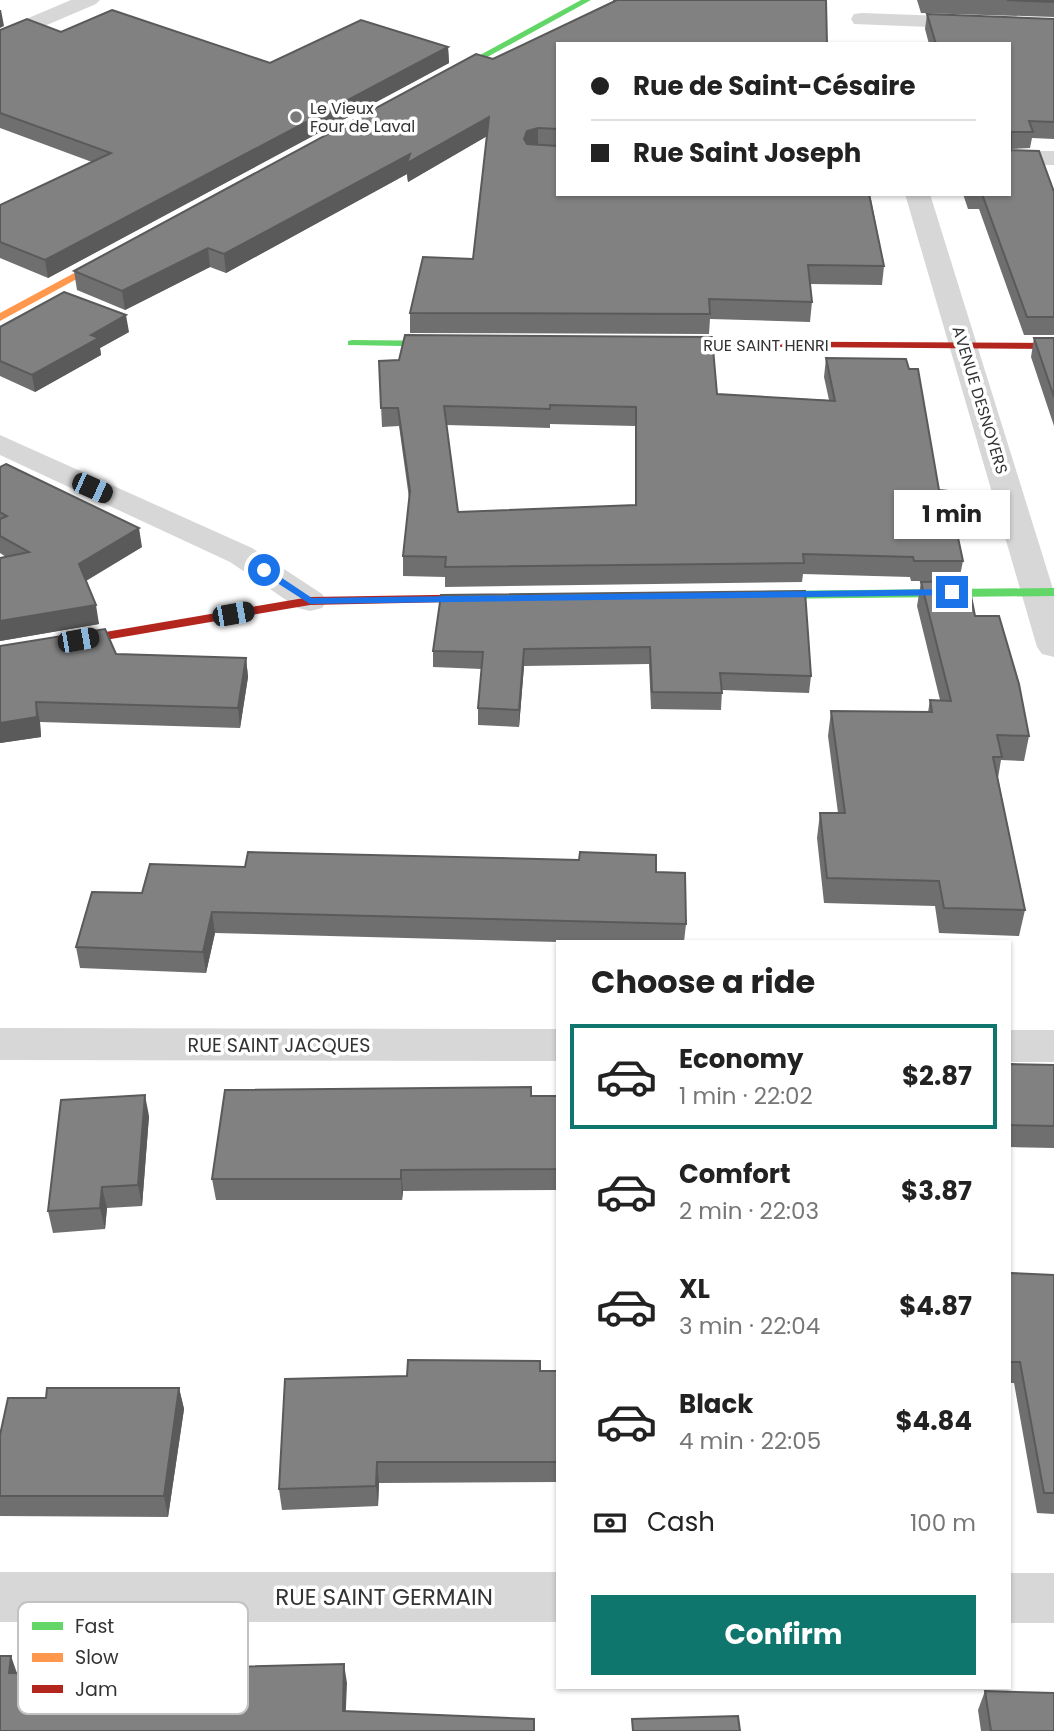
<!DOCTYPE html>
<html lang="en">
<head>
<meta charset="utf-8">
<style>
  body { margin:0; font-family:Poppins,sans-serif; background:#f2f2f2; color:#222; height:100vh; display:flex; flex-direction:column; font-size:26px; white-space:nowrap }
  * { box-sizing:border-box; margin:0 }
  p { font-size:23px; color:#767676 }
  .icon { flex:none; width:38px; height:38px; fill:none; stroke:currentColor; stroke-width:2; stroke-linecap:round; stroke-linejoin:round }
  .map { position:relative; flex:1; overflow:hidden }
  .details { position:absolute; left:556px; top:940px; width:455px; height:749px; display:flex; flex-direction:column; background:#fff; border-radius:0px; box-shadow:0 2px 5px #0004 }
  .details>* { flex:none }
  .guide { position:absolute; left:556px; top:42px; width:455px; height:154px; border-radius:0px; box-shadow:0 2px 5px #0004; display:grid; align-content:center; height:154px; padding:0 35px; background:#fff }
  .end { position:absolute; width:32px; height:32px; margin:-16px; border:9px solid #1a73e8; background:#fff; box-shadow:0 0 0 4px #fff }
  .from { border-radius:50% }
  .bubble { position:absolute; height:49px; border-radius:0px; background:#fff; box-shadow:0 2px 5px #0004; font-size:23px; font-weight:700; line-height:49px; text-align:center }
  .car { position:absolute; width:21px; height:42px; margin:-21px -10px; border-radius:9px; box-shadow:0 0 5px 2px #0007; background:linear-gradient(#222 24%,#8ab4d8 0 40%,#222 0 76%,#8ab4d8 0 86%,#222 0) }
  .guide b { display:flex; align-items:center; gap:24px; height:66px; font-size:26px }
  .guide b+b { border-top:2px solid #e0e0e0 }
  .guide i { width:18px; height:18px; background:#222 }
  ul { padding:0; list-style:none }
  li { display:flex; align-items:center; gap:21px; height:105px; margin:0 14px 10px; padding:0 21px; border:4px solid transparent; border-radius:0px }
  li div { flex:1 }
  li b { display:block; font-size:26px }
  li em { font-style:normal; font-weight:700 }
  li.current { border-color:#0f766e }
  li>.icon { width:63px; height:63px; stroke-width:1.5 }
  h2 { padding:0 35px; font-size:32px; line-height:84px }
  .pay { display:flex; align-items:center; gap:18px; height:77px; padding:0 35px; font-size:26px }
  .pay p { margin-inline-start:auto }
  .primary-button { display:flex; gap:14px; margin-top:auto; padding:14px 35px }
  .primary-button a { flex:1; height:80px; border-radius:0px; background:#0f766e; color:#fff; font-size:28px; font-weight:700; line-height:80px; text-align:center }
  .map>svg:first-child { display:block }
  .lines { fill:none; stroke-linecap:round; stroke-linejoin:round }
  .street { fill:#d7d7d7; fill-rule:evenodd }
  .fast { fill:#63d668; fill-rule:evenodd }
  .slow { fill:#ff974d; fill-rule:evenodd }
  .jam { fill:#b3261e; fill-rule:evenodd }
  .wall { fill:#6f6f6f; fill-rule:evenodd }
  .shaded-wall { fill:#5a5a5a }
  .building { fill:#818181; stroke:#5a5a5a; stroke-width:2; fill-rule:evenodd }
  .route { fill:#1a73e8 }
  .poi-dot { fill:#7a7a7a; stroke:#fff; stroke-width:2.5 }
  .labels { text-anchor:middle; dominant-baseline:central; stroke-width:7; stroke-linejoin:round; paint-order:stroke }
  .far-poi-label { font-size:16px; fill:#333; stroke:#fff; text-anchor:start }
  .far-street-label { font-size:16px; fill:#333; stroke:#fff }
  .street-label { font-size:19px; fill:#333; stroke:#fff }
  .near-street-label { font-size:23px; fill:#333; stroke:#fff }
  .key { fill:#fff; stroke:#c2c2c2; stroke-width:2 }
  .key-label { font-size:19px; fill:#333 }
</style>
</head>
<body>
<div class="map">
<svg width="1054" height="1731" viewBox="0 0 1054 1731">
  <rect width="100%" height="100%" fill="#fff"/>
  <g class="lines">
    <g class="street">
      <polygon points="71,0 100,0 96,4 0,45 0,30"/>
      <polygon points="862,13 1054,20 1054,32 854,24 851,19 854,14"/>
      <rect x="1010" y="151" width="44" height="14"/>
      <polygon points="905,194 930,194 1054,592 1054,657 1042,654 1037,647"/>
      <polygon points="0,435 252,548 322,594 327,601 322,608 310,611 298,608 230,562 0,455"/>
      <polygon points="0,1028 558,1029 558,1061 0,1060"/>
      <rect x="1010" y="1030" width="44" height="32"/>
      <rect x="0" y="1572" width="558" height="50"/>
      <rect x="1010" y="1573" width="44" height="50"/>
    </g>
    <g class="fast">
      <polygon points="581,0 591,0 442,82 434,80"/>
      <polygon points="352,340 453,341 459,344 453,347 348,345 348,341"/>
      <polygon points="1054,588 1054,596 754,599 747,595 754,591"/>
    </g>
    <polygon class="slow" points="117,250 126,252 0,321 0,313"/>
    <g class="jam">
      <polygon points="661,341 1054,343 1054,349 657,346 655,344"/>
      <polygon points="494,594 499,595 501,598 499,601 310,605 0,658 0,650 310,597"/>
    </g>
  </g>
  <g class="wall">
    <polygon points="613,0 826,0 558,44 558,194 870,194 884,266 882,285 810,284 812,302 810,322 710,319 709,334 410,333 410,313 473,259 487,136 408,182 407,174 226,273 210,267 125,310 77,290 74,271 493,59 613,2"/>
    <polygon points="917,0 1054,0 1054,17 921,13"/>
    <polygon points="927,14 1054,19 1054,139 1032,138 1030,148 1011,149 1054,192 1054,335 1024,335 979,209 968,209 963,194 1010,194 1010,44 929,44 925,29"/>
    <polygon points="0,30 61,32 270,63 448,47 449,63 48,278 0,258 0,205 92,162 0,128"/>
    <polygon points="0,327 129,332 100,348 101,355 35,392 0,376"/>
    <polygon points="1034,338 1054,338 1054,426 1031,357"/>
    <path d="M826 358 939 490 963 561 959 581H911L910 577 803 574 802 582 445 587V577L403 576V556L409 498 399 426 382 427 379 361 717 394 829 400 824 377ZM550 424 635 426V505L458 512 446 425 550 428Z"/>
    <polygon points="0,467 142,547 86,581 99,624 0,641 0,558 6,557 0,553"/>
    <polygon points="921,582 975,616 1029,736 1024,761 1001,760 998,778 1025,910 1019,936 939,933 935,906 824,903 817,838 820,813 838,813 828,736 831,711 928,712 930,700 940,700 917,606"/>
    <polygon points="441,595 811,676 809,693 722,690 721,710 651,709 649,664 524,666 519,727 478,725 478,708 482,669 433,667 433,651"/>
    <polygon points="0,646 116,654 246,658 248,677 240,728 40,722 41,737 0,743"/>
    <polygon points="656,872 686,924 684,942 558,942 215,933 206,973 80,968 76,947 142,893"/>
    <polygon points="1010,1064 1054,1065 1054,1148 1010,1147"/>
    <polygon points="531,1096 558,1096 558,1190 403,1191 402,1200 216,1200 212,1179"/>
    <polygon points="149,1116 142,1206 107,1208 105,1229 53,1233 48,1211"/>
    <polygon points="1010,1273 1054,1275 1054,1514 1037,1513 1014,1383 1010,1383"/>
    <polygon points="558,1371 558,1482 379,1483 378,1506 282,1510 279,1489 407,1376"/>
    <polygon points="179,1388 184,1409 168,1517 0,1516 0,1435 46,1398"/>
    <polygon points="985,1691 1054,1731 981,1731 978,1710"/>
  </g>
  <g class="shaded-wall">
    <polygon points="0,10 1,10 4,26 0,28"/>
    <polygon points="448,47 449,63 48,278 45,260"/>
    <polygon points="489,117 489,135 408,182 407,174 226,273 224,254 410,154"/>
    <polygon points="538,128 538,146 527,150 524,139 527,131"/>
    <polygon points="208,248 210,267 125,310 122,291"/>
    <polygon points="126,315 129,332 100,348 101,355 35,392 32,375 91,335"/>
    <polygon points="139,528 142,547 82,583 79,564"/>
    <polygon points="96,605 99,624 0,641 0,621"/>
    <polygon points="524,649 524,666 519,727 519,710"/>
    <polygon points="246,658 248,677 240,728 238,708"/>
    <polygon points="36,702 40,722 41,737 0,743 0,723"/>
    <polygon points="212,912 215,933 206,973 203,952"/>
    <polygon points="145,1095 149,1116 142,1206 138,1185"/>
    <polygon points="401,1170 403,1191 402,1200 401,1179"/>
    <polygon points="102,1187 107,1208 105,1229 100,1208"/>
    <polygon points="179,1388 184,1409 168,1517 164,1496"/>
    <polygon points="377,1462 379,1483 378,1506 376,1486"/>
    <polygon points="11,1656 18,1676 9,1673"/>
    <polygon points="344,1664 347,1683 345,1730 343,1711"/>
  </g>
  <g class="building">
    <polygon points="617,0 826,0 827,44 558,44 558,129 538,128 527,131 524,139 527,144 558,146 558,194 869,194 884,266 808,265 812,302 709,299 710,314 410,313 423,257 473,259 489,117 407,163 410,154 224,254 208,248 122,291 74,271 476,54 493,59"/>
    <polygon points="1007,0 1054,0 1054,2"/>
    <polygon points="112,10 270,63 361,20 448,47 45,260 0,242 0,205 111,153 0,113 0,30 27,19 61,32"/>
    <polygon points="927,14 1054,19 1054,122 1029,121 1033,132 1011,132 1011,150 1039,151 1054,192 1054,317 1027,317 982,194 1010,194 1010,44 936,44"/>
    <polygon points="64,292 126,315 91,335 99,338 32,375 0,361 0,327"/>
    <path d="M405 335 712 337 717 394 835 401 826 358 906 359 909 369H918L939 490 948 491 963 561H914L913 557 803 554 804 563 445 567 446 557 403 556 410 491 398 408H381L379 361 399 360ZM550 405 636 407V505L458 512 444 406 550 409Z"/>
    <polygon points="1034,338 1054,338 1054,397"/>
    <polygon points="6,464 139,528 79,564 96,605 0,621 0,558 29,552 0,536 0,519 7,516 0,512 0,467"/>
    <polygon points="968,581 975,616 999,616 1019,684 1029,736 997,735 1002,757 993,757 1025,910 944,908 939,881 827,878 820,813 845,813 831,711 932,712 930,700 951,701 921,582"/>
    <polygon points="805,591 811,676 720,673 722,693 652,692 650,647 524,649 519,710 478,708 483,652 433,651 441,595"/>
    <polygon points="105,629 116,654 246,658 238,708 36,702 37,717 0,723 0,646"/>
    <polygon points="248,852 579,860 580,852 656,855 656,872 685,873 686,924 212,912 203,952 76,947 92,892 142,893 150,864 245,867"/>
    <polygon points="1010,1064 1054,1065 1054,1126 1010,1125"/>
    <polygon points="531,1087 531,1096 558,1096 558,1169 401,1170 401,1179 212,1179 225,1090"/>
    <polygon points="145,1095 138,1185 102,1187 100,1208 48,1211 61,1100"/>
    <polygon points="1010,1273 1054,1275 1054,1493 1044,1493 1020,1362 1010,1362"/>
    <polygon points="408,1360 540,1361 540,1371 558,1371 558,1462 377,1462 376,1486 279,1489 285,1379 407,1376"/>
    <polygon points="47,1388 179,1388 164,1496 0,1496 0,1435 8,1398 46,1398"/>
    <polygon points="0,1656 11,1656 9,1673 221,1677 222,1667 344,1664 343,1711 534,1719 534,1731 0,1731"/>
    <polygon points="985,1691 1054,1693 1054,1731 991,1731"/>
    <polygon points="738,1716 740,1731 633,1731 632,1719"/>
  </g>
  <polygon class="route" points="260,568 267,568 312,598 952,589 957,592 952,595 310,604 260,572"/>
  <circle class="poi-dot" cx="296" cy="117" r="7"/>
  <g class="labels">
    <g class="far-poi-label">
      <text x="310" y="108">Le Vieux<tspan x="310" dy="18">Four de Laval</tspan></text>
    </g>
    <g class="far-street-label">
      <text x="766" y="345">RUE SAINT HENRI</text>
      <text transform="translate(980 400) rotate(73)">AVENUE DESNOYERS</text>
    </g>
    <g class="street-label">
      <text x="279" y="1045">RUE SAINT JACQUES</text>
    </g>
    <g class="near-street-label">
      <text x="384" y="1597">RUE SAINT GERMAIN</text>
    </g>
  </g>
  <rect x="18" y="1602" width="230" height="112" rx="10" class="key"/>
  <rect x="32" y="1622" width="31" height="8" fill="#63d668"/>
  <rect x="32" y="1653" width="31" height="9" fill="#ff974d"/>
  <rect x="32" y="1685" width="31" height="8" fill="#b3261e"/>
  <g class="key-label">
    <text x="75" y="1633">Fast</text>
    <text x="75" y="1664">Slow</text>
    <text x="75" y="1696">Jam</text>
  </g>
</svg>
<i class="end from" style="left:264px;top:570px"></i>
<i class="end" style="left:952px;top:592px"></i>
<div class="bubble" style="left:894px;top:490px;width:116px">1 min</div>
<i class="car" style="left:92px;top:488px;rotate:114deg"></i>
<i class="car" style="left:233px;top:614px;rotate:80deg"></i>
<i class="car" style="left:78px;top:640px;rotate:80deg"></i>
<div class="guide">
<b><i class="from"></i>Rue de Saint-Césaire</b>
<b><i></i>Rue Saint Joseph</b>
</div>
<section class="details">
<h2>Choose a ride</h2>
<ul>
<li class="current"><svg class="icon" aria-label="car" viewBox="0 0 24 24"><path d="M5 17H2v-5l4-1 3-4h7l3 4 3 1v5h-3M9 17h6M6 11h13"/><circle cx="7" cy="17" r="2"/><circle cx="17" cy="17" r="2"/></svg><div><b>Economy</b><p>1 min · 22:02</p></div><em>$2.87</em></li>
<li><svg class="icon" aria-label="car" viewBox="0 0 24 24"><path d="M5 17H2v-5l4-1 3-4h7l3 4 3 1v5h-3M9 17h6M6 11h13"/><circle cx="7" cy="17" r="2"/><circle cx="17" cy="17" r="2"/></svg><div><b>Comfort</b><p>2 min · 22:03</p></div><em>$3.87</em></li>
<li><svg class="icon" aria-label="car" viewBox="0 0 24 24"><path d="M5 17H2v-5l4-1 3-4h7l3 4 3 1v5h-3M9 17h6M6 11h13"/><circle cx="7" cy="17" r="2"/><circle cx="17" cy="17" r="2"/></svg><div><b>XL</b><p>3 min · 22:04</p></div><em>$4.87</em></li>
<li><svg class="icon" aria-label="car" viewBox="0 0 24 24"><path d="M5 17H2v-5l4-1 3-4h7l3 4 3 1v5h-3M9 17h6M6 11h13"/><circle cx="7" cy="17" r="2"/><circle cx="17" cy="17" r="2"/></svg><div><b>Black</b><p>4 min · 22:05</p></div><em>$4.84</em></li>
</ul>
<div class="pay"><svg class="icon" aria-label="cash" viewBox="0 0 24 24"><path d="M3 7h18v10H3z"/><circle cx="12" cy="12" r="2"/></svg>Cash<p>100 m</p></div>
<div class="primary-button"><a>Confirm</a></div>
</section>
</div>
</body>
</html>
